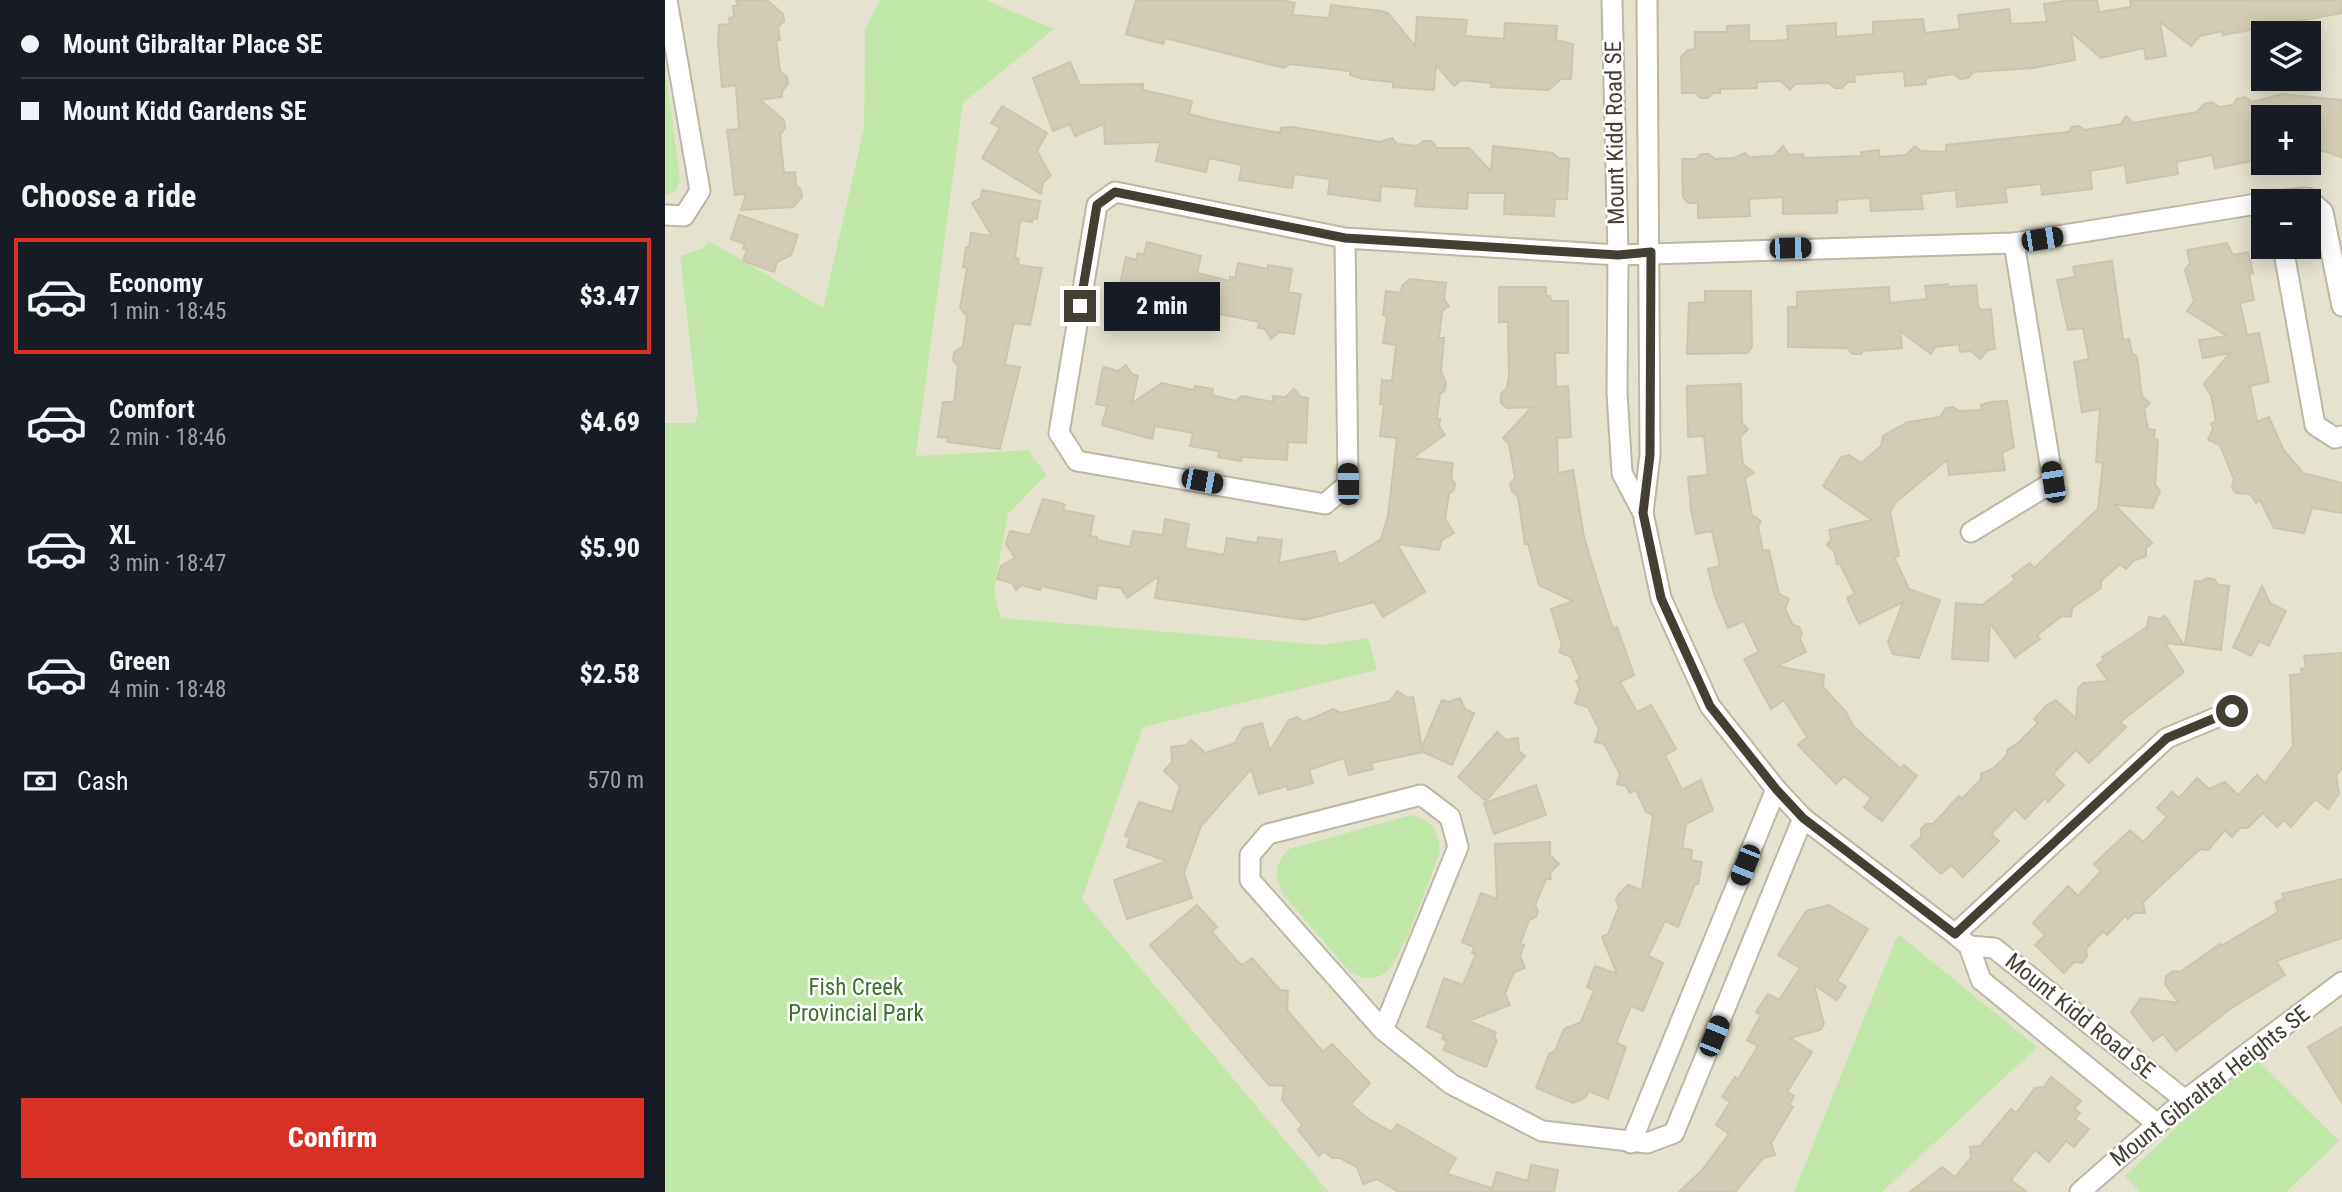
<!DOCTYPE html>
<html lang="en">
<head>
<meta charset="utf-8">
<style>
  body { margin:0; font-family:"Roboto Condensed",sans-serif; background:#20242c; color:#f1f3f6; height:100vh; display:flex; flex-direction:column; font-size:26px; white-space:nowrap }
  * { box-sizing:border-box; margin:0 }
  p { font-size:23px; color:#9ea1a6 }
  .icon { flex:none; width:38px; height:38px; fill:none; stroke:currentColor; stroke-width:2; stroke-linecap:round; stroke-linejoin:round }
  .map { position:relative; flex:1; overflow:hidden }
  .sheet { display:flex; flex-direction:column; background:#171b24; width:665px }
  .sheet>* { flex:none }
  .top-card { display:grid; align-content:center; height:154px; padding:0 21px; background:#171b24 }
  .fabs { position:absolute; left:1586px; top:21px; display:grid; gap:14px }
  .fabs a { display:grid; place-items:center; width:70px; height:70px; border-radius:0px; background:#171b24; box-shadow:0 4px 18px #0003; font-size:35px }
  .end { position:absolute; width:32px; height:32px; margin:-16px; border:9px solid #433f33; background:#fff; box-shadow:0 0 0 4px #fff }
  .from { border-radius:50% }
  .bubble { position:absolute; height:49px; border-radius:0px; background:#171b24; box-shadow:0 4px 18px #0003; font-size:23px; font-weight:800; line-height:49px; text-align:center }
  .car { position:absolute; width:21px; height:42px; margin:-21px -10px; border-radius:9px; box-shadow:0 0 5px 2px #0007; background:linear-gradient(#222 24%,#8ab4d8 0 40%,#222 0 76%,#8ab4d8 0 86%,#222 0) }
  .top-card b { display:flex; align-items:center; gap:24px; height:66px; font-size:26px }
  .top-card b+b { border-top:2px solid #363941 }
  .top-card i { width:18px; height:18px; background:#f1f3f6 }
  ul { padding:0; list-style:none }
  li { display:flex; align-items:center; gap:21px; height:116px; margin:0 14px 10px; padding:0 7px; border:4px solid transparent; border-radius:0px }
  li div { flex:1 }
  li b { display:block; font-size:26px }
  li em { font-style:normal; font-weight:800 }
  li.active { border-color:#d93025 }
  li>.icon { width:63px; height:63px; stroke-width:1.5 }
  h2 { padding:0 21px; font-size:32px; line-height:84px }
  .pay { display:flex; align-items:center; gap:18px; height:77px; padding:0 21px; font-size:26px }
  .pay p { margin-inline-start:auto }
  .cta { display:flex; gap:14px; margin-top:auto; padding:14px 21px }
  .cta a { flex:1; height:80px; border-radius:0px; background:#d93025; color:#fff; font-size:28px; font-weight:800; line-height:80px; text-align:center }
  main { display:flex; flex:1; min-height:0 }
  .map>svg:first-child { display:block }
  .residential { fill:#e5e2d0; fill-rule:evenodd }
  .green { fill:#c1e7a9 }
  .building { fill:#d3cdb7; stroke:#cec6ab; stroke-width:2 }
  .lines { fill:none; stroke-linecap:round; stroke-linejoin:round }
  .minor-casing { stroke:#bcb8a5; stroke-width:23 }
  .minor { stroke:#fff; stroke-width:19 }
  .route { stroke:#433f33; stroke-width:9 }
  .labels { text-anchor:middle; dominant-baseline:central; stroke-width:5; stroke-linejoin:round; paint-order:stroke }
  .street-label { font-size:23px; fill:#433f33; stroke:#fff }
  .park-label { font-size:23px; fill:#377426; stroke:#fff }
</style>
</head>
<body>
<main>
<section class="sheet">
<div class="top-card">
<b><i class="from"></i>Mount Gibraltar Place SE</b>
<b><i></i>Mount Kidd Gardens SE</b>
</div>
<h2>Choose a ride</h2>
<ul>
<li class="active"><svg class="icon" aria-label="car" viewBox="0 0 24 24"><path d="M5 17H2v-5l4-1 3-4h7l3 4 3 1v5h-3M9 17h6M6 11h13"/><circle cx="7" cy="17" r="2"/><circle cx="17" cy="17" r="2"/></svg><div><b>Economy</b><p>1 min · 18:45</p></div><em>$3.47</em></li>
<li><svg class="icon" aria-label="car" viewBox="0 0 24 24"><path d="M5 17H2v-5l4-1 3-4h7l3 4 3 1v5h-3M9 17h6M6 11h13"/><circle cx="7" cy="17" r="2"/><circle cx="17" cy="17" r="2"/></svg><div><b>Comfort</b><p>2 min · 18:46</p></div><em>$4.69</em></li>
<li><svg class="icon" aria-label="car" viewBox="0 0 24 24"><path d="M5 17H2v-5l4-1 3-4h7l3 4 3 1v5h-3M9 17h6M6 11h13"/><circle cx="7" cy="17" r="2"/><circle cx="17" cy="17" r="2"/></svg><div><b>XL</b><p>3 min · 18:47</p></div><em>$5.90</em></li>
<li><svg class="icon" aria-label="car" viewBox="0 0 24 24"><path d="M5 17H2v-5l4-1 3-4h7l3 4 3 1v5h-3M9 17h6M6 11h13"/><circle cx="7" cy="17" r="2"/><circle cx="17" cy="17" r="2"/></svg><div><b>Green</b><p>4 min · 18:48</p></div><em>$2.58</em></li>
</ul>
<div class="pay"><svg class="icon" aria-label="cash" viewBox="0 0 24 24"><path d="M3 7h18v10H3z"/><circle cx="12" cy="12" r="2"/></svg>Cash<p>570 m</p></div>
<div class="cta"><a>Confirm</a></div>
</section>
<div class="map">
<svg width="1677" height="1192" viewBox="0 0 1677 1192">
  <rect width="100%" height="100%" fill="#f1efe2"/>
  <g class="residential">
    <polygon points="0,0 215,0 200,28 199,128 158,309 44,242 38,248 15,256 33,415 29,423 0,423"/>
    <path d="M321 0H1677V1192H664L417 899 329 591 343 514 382 473 368 458 251 457 298 103 388 29ZM1598 33H1643V79H1598ZM1598 117H1643V163H1598ZM1598 201H1643V247H1598Z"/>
  </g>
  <g class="green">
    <polygon points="215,0 321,0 389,29 298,103 251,456 365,450 368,458 382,474 343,514 329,591 336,618 657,645 703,638 712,670 478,727 417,899 664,1192 0,1192 0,423 29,423 33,415 15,256 38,248 44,241 158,308 199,128 200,28"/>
    <polygon points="0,66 15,180 11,190 0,196"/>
    <path d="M746 815C767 821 774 830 775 852 765 877 737 962 719 974 706 981 695 978 684 971L619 895C609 876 609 864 624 849Z"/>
    <polygon points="1233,934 1372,1047 1217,1192 1129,1192"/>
    <polygon points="1591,1059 1674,1141 1621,1192 1475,1192 1460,1176 1528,1112"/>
  </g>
  <g class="building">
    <polygon points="71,0 102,0 118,14 119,21 113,27 115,40 111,40 115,71 122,77 123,84 117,91 117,97 95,100 119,120 120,128 115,135 119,173 130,172 131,185 136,190 137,197 128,207 76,210 81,194 70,195 62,130 74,129 71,85 57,87 53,43 54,25 65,24 64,18 69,17 68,6 73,6"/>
    <polygon points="471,0 617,0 630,3 627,15 664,18 666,5 716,11 723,13 750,46 752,17 802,20 800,36 839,39 840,23 892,26 891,40 908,44 906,79 896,79 884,90 826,87 827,83 796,80 789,86 771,65 769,90 728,87 728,82 698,79 685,75 685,71 625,64 619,68 500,38 498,44 461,34"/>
    <polygon points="1407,0 1432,0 1434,12 1466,7 1465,0 1677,0 1677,13 1558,35 1557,31 1535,36 1526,46 1495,22 1501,56 1481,59 1479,48 1436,58 1406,32 1410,60 1368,68 1308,72 1303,78 1295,79 1288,74 1261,78 1261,84 1240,86 1239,71 1189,75 1190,82 1183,82 1177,88 1170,88 1164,83 1130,84 1125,90 1116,81 1092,82 1092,88 1055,89 1055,93 1048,93 1043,98 1036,98 1031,93 1017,93 1016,57 1023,50 1030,49 1030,32 1062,32 1062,26 1084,25 1084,41 1103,41 1123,40 1122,26 1171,23 1171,37 1208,34 1208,22 1258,19 1260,33 1295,29 1293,15 1344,9 1346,24 1382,22 1379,4"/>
    <polygon points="405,62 415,85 478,84 478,90 527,101 524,114 556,122 615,133 616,128 627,127 715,142 727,138 732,144 752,146 759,141 766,141 772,148 804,148 826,171 828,146 888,153 893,158 904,159 902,199 890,199 889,216 839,214 840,193 803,193 802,209 750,206 752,189 716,186 715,201 663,194 665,179 629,174 627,188 574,180 577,165 544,158 541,172 491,161 495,142 440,144 439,124 410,136 405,124 388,131 368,78"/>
    <polygon points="1617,94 1677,100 1677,158 1663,152 1643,149 1643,117 1598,117 1598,159 1550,168 1547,155 1511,162 1513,174 1462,183 1460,165 1425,171 1427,189 1377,195 1376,184 1340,188 1342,202 1292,207 1291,190 1256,194 1258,209 1206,211 1205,198 1172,200 1172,213 1118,214 1118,197 1084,199 1085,216 1033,218 1033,203 1023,203 1018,197 1017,159 1031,159 1036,154 1044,154 1049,159 1069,158 1080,153 1084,157 1109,156 1118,146 1124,155 1138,154 1139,158 1197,156 1196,152 1214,150 1214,157 1241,155 1250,146 1256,151 1281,152 1281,145 1403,132 1407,127 1414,126 1420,130 1456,124 1461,116 1468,123 1532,112 1539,104 1547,102 1554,107 1568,105 1572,99 1580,97 1587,102"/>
    <polygon points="337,106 382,133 372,151 386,176 378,182 376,194 317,158 335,128 326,123"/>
    <polygon points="317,190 375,201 372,219 368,218 367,222 355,220 350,258 354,259 353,265 377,268 365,325 349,323 347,330 340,365 355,367 335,449 282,442 283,438 273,437 278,402 289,402 293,366 288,360 289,352 298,346 302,317 295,308 302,268 298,267 301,247 304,247 306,233 327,236 307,203 316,198"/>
    <polygon points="74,215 133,235 126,255 112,262 109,272 78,261 82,249 78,248 80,244 66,239"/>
    <polygon points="482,242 536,256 532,273 565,281 565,277 570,278 573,263 603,269 603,265 627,269 623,292 636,294 629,334 614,332 606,339 600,329 593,328 594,322 551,313 509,313 490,284 485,304 470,301 464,305 460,299 452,297 461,257 471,260 473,253 479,255"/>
    <polygon points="1562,243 1568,255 1583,252 1588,273 1584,274 1589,300 1575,303 1582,335 1594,333 1604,382 1585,386 1592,422 1604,417 1618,449 1638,473 1677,483 1677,513 1647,508 1639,533 1609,528 1595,500 1591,503 1585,494 1571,493 1567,488 1569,479 1555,445 1543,440 1548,429 1546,424 1551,421 1546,395 1539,384 1565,353 1538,358 1534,340 1562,336 1522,311 1529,301 1520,270 1525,263 1522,250"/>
    <polygon points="1447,261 1458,340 1464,339 1467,353 1472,357 1477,396 1485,403 1479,409 1483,429 1490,430 1489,439 1493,440 1490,484 1495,491 1488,508 1450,505 1487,543 1481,548 1481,556 1468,561 1461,569 1455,564 1436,581 1436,588 1407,608 1406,617 1397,616 1372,635 1375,639 1350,657 1325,623 1323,661 1287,659 1291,603 1317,605 1350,580 1347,576 1365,563 1369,568 1433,509 1438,463 1431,462 1435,409 1417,412 1409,362 1424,359 1418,328 1403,330 1392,280 1410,277 1408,267 1412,266"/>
    <polygon points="745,279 781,283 779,299 784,306 777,311 774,338 779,338 776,371 781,383 780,390 775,394 772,419 775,419 774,426 780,435 747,458 788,463 786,478 790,483 789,490 784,494 780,519 789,533 777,540 774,550 732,544 760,592 718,617 709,602 640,620 490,598 494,576 462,598 456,588 433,585 431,599 377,586 375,590 356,585 351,590 347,583 332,579 336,566 350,558 341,544 345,531 365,535 378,499 396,503 400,505 398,510 429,516 425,536 432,537 432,540 465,547 468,531 498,535 500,519 524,524 520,548 559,555 562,538 592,543 593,537 617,540 614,563 670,551 674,565 716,539 723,515 732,438 715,436 719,404 715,404 717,380 727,381 731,345 718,343 722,316 718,315 721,291 736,293 737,286"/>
    <polygon points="1283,284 1283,287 1311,285 1313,306 1316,310 1326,309 1330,349 1323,350 1315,359 1306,351 1295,352 1294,344 1270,347 1266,354 1235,331 1237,348 1198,351 1196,354 1188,354 1182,348 1123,347 1123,307 1132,307 1132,292 1224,287 1225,303 1262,299 1260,286"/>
    <polygon points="834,287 881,287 881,296 885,296 886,301 903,301 903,353 890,353 891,387 903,386 906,437 892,438 893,473 908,470 919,537 931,577 948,629 952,627 969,675 955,682 972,712 986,705 1000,729 1011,749 1000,755 1017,790 1036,780 1048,810 1021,824 1017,848 1027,850 1026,860 1037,862 1033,884 1030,884 1013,927 1000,921 983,956 998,963 978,1011 966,1006 951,1043 961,1047 943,1099 924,1091 920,1098 908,1103 871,1088 884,1054 890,1051 899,1029 916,1022 929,990 922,987 930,966 952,974 937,937 943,934 954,907 951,900 954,894 963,885 977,890 988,815 981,812 971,790 965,793 961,786 952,784 955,774 939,744 930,742 934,729 923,707 910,703 915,689 911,681 915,679 906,657 894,652 897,646 886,609 908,601 874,585 863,544 860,544 853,496 847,491 845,484 850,478 844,444 838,438 867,407 842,408 836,403 836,394 842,388 844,376 843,322 834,322"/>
    <polygon points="1040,291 1086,291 1087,347 1082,353 1022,354 1024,303 1040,302"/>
    <polygon points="461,365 467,374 473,376 467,403 497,383 529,390 530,386 548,389 547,395 570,401 577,396 608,402 608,396 621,397 629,389 636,397 643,398 641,443 623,442 622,460 577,457 576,461 553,457 554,451 525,446 528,433 490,426 487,439 437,425 442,406 431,404 437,372 439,367 453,371"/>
    <polygon points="1076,384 1077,423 1083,429 1075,437 1078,464 1089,473 1080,478 1087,515 1096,521 1093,527 1098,551 1104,550 1114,594 1124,599 1120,609 1128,625 1134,627 1137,633 1135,639 1141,652 1112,666 1159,675 1158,687 1181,712 1188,726 1236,769 1239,765 1252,776 1217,821 1199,807 1206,798 1179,776 1171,784 1133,745 1142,737 1119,700 1106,709 1079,659 1094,652 1079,621 1063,628 1050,597 1043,569 1055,566 1047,531 1031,534 1026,509 1023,477 1043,475 1039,436 1023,437 1022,386"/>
    <polygon points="1342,401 1349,447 1337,453 1340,470 1284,475 1282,460 1231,502 1225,512 1234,556 1229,557 1244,589 1275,600 1254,658 1228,654 1223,642 1238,602 1194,624 1182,598 1190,594 1175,564 1172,564 1169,551 1162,545 1166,539 1164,530 1207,520 1158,486 1176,457 1184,455 1196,463 1216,446 1218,436 1243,422 1275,417 1281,408 1288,407 1294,411 1316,410 1316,405 1325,402"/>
    <polygon points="1542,578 1549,579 1553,585 1564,586 1556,650 1520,645 1530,581 1536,582"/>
    <polygon points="1597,586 1605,603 1621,611 1604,646 1594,641 1586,656 1568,647"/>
    <polygon points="1500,616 1519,645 1500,643 1519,672 1455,722 1461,727 1424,763 1411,750 1388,774 1399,785 1383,802 1380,798 1360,819 1350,809 1326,834 1334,841 1298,877 1286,865 1276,874 1246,846 1256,837 1256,829 1261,824 1268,824 1294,796 1297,799 1316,779 1316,774 1329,768 1342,755 1342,750 1353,743 1373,723 1369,719 1381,706 1391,700 1411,719 1413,689 1418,683 1443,681 1432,665 1439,660 1437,657 1482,627 1484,617 1494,619"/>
    <polygon points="1677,653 1677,768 1671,776 1674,794 1663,809 1650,799 1626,827 1619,820 1612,827 1598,813 1583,828 1575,828 1567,837 1560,830 1543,850 1535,849 1478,902 1480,913 1469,913 1463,919 1460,916 1442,935 1438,931 1421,949 1422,956 1417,963 1409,962 1399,973 1370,945 1380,935 1368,923 1403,886 1413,896 1436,871 1429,864 1465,830 1478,842 1502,817 1492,808 1507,792 1514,798 1532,778 1544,789 1560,782 1573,795 1592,775 1600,783 1628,746 1625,675 1637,674 1636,669 1641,668 1639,656"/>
    <polygon points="732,691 743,698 748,697 757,747 777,700 783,702 795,698 800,709 809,713 787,765 758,752 706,763 708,769 684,775 679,758 644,770 648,783 623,790 622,786 594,794 586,769 536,826 519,873 527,898 462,919 449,880 502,861 462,847 465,838 460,836 474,802 507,812 515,786 499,771 507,762 506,747 522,745 526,740 540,753 570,743 578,728 597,723 605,751 624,720 632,717 639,722 668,709 676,713 725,701"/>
    <polygon points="832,732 841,740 853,738 854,751 860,756 821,801 793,777"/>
    <polygon points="871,785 881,815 829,834 819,803"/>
    <polygon points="885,842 885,855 894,864 885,873 886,879 881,879 870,905 873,911 871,917 864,920 855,944 859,945 855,956 860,968 849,972 843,986 840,994 845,1005 804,1021 831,1032 829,1039 832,1040 821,1067 778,1050 782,1041 777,1039 779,1034 762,1027 779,978 798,985 811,954 807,953 809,947 797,942 816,893 832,899 830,844"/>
    <polygon points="1677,879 1677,938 1611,961 1620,975 1565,1009 1511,1051 1498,1034 1488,1041 1466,1012 1476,998 1514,1003 1500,984 1501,976 1508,971 1515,972 1555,944 1556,946 1613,912 1610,902 1619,899 1617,894"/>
    <polygon points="532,905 552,927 547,932 572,961 578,965 587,958 615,990 623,991 622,1010 658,1052 667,1044 705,1083 686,1104 702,1118 727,1132 732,1124 791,1158 782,1174 826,1188 825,1192 734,1192 712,1179 698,1184 692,1167 675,1158 667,1158 659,1151 654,1156 633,1130 637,1125 617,1100 619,1086 604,1085 485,945"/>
    <polygon points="1164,905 1203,929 1172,981 1181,986 1172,1000 1149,985 1159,1024 1155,1030 1125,1038 1147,1052 1122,1092 1129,1096 1124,1105 1128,1107 1106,1143 1110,1155 1098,1158 1070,1192 1014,1192 1037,1170 1064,1134 1051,1125 1065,1102 1057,1097 1070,1077 1073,1079 1093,1046 1082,1040 1096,1015 1091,1012 1103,994 1114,1000 1135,968 1113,955 1141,911"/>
    <polygon points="1677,1027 1677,1103 1643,1047"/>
    <polygon points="1386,1077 1416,1101 1409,1109 1415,1113 1410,1119 1424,1129 1409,1147 1401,1141 1384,1162 1370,1150 1346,1180 1362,1192 1245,1192 1277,1167 1290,1177 1306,1158 1305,1147 1315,1146 1346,1109 1351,1113 1370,1088 1379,1087"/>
    <polygon points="866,1165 893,1170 889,1192 826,1192 832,1172 863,1181"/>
  </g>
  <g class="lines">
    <g class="minor-casing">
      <g id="minor">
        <polyline points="947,0 953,255 952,393 957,473 978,513 996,598 1045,706 1111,789 1138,818 1290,934 1304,946 1316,980 1491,1123"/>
        <polyline points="1608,201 1642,198 1658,212 1677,306"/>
        <polyline points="0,215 19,216 35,191 2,0"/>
        <polyline points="680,238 683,484 660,504 412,461 394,433 432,205 450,192 680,238 953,255 1349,243 1598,203"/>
        <polyline points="1618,247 1650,425 1670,438 1677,436"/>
        <polyline points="978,513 985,455 982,0"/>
        <polyline points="1306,532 1388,482 1349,243"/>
        <polyline points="1290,934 1502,738 1567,711"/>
        <polyline points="1304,946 1329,948 1520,1100"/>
        <polyline points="718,1030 793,847 785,817 756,795 603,834 585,855 585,880 718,1030 786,1084 877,1131 982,1143 1009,1133 1138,818"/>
        <polyline points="966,1143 1111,789"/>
        <polyline points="1415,1192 1520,1100 1677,982"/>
      </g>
    </g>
    <use href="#minor" class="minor"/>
  </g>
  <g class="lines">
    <polyline class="route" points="415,306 432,205 450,192 680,238 953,255 986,252 985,455 978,513 996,598 1045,706 1111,789 1138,818 1290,934 1502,738 1567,711"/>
  </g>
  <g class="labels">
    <g class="street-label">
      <text transform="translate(950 133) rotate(-91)">Mount Kidd Road SE</text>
      <text transform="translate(1415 1016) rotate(39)">Mount Kidd Road SE</text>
      <text transform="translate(1545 1086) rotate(-38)">Mount Gibraltar Heights SE</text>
    </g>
    <g class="park-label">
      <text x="191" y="987">Fish Creek<tspan x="191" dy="26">Provincial Park</tspan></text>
    </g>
  </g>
</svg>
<div class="fabs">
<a><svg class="icon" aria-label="layers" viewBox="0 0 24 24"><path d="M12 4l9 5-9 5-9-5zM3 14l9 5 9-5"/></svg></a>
<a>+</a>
<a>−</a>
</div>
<i class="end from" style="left:1567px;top:711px"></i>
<i class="end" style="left:415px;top:306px"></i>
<div class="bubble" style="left:439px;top:282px;width:116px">2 min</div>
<i class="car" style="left:1377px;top:239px;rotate:81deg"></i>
<i class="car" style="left:1125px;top:248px;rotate:89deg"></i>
<i class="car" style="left:537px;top:481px;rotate:101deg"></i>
<i class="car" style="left:1388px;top:482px;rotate:351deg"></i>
<i class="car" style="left:683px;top:484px;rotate:359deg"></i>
<i class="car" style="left:1080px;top:865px;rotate:202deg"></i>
<i class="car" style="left:1049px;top:1036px;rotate:22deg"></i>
</div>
</main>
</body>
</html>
